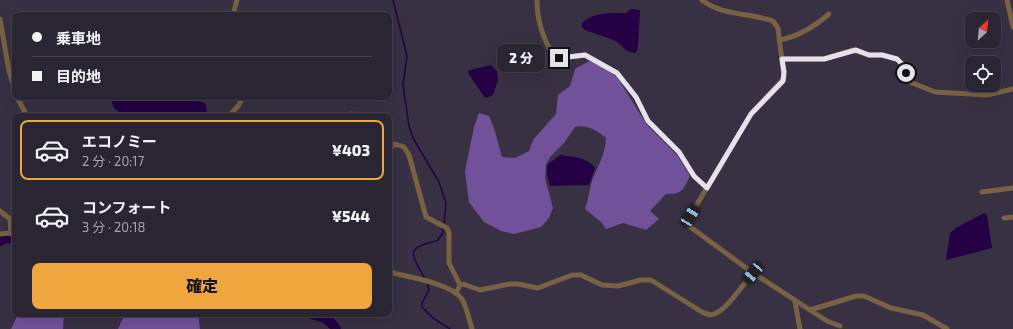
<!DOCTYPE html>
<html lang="ja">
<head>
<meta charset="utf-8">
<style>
  body { margin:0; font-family:"Exo 2","Noto Sans JP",sans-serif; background:#322d3b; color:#f1f3f6; height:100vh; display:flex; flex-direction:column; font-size:15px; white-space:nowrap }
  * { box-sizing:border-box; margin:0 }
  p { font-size:13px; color:#a5a5ac }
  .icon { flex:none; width:22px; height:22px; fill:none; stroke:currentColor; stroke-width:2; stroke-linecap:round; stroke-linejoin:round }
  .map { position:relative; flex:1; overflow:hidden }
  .drawer { position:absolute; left:12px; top:113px; width:380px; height:204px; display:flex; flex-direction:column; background:#2a2533; border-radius:8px; box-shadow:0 4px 16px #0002,0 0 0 1px #46424e }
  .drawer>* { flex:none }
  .hud { position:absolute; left:12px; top:12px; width:380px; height:88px; border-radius:8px; box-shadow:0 4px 16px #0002,0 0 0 1px #46424e; display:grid; align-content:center; height:88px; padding:0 20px; background:#2a2533 }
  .needle { width:26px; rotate:26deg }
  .fabs { position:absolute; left:965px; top:12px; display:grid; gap:8px }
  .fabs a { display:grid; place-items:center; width:36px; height:36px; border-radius:8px; background:#2a2533; box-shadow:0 4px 16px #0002,0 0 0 1px #46424e; font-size:20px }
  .end { position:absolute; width:18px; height:18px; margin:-9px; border:5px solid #e5e1ed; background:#111; box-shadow:0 0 0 2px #111 }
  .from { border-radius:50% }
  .bubble { position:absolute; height:28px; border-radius:8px; background:#2a2533; box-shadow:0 4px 16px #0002,0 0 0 1px #46424e; font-size:13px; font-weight:800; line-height:28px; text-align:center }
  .car { position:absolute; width:12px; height:24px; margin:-12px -6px; border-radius:5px; box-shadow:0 0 3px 1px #0007; background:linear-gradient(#222 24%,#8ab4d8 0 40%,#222 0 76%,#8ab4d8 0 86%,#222 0) }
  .hud b { display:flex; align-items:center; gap:14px; height:38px; font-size:15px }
  .hud b+b { border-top:1px solid #46424e }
  .hud i { width:10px; height:10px; background:#f1f3f6 }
  ul { padding:7px 0 0; list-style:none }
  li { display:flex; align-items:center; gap:12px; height:60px; margin:0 8px 6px; padding:0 12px; border:2px solid transparent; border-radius:8px }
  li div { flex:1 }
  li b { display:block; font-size:15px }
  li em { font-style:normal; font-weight:800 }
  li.current { border-color:#f0a63e }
  li>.icon { width:36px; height:36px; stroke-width:1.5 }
  .action { display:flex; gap:8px; margin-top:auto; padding:8px 20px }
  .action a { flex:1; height:46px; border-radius:8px; background:#f0a63e; color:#111; font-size:16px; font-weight:800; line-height:46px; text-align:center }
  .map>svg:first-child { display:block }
  .forest { fill:#72519b }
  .water { fill:#250044 }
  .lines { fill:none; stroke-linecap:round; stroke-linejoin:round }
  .stream { stroke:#250044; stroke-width:1.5 }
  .river { stroke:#250044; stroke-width:10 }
  .street { stroke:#796143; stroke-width:5 }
  .route { stroke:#e5e1ed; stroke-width:5 }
</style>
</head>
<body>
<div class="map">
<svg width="1013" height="329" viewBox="0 0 1013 329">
  <rect width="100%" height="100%" fill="#383144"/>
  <g class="forest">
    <path d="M589 61 598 64 617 77 647 125 677 155 690 176C683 190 683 194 666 194L650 211 659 219 646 230 623 223 606 229 602 223 585 209C589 199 589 190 592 181 598 165 605 156 606 138 596 130 589 125 575 127L564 143 551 156 546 164 545 178 553 208 549 218 541 227 514 234 501 231 484 222 469 202 465 171 474 127 479 113 489 116 494 128 502 157 515 158 529 151 533 140 556 114 558 95 570 86 575 69Z"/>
    <polygon points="18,314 64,314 63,329 11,329"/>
    <polygon points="125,314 198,314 200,329 118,329"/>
  </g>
  <g class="water">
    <path d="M631 9 640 10 638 47 637 51 634 53 627 51 616 41 585 30 582 27V23C593 12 611 13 626 13Z"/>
    <polygon points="491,65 497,71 498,80 493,95 485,98 468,73 469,70"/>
    <polygon points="110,97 195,99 206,104 207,116 123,116 114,108"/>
    <path d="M560 155C573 157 587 157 595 168L589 185 550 186 547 174V165Z"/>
    <polygon points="984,213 987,215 992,248 946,260 950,233 956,228"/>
  </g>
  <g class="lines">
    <g class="stream">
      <polyline points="393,0 407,56 403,85 409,126 413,138 439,182 446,203 444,224"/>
      <path d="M425 279C412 254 403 248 437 241L443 233V228"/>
      <polyline points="427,282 429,290 422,303 422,307 433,318 450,329"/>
    </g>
    <g class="river">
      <polyline points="0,241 6,238 15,239"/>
      <path d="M311 314C322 317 329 318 336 329"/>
    </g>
    <g class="street">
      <path d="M537 0C537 21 543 39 554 56L559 58 585 55 617 73 636 97 648 121 679 152 694 176 707 188"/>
      <path d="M702 0C722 16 751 13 773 21L778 28 784 78 751 114 690 216 688 221 689 226 753 273 810 310 856 296H864L891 308 923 315 947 329"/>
      <polyline points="1007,0 1013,27"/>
      <polyline points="233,15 237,0"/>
      <polyline points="0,19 9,71 15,90"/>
      <path d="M779 40C798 37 815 26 829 14"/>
      <polyline points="782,59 824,59 853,50 869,55 882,55 897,59 902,64 910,82 935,92 987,95 1013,89"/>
      <polyline points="17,97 27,116"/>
      <polyline points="229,116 239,105 243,97"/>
      <polyline points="350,116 351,114"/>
      <polyline points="389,149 395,144 404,147 409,155 426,217 447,228 449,233 449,263 460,285"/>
      <polyline points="982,192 1013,188"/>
      <polyline points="0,211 10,219 11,233 15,238"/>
      <polyline points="1004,218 1013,217"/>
      <polyline points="0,234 11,233"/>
      <path d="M389 272C408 277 451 283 462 299 467 308 469 319 472 329"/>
      <path d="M456 293 460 285 463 284 480 290 510 284H518L538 288 572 275H581L602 285 618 286 641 280H651L702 312C706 314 710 316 714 314 726 311 744 283 753 273"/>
      <polyline points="795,302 800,329"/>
      <polyline points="810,310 827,321 840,326"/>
    </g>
  </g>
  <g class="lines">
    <polyline class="route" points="559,58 585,55 617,73 636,97 648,121 679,152 694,176 707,188 751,114 783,81 784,72 782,59 824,59 856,50 869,55 882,55 897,59 902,64 906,73"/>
  </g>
</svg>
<div class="fabs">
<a><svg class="needle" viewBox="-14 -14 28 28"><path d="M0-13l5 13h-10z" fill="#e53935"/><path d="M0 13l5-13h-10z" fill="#a5a5ac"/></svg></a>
<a><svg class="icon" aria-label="locate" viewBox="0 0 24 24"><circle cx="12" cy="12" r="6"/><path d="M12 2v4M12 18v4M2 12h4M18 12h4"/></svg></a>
</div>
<i class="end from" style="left:906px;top:73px"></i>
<i class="end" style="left:559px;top:58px"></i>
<div class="bubble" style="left:497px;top:44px;width:48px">2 分</div>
<i class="car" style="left:690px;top:216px;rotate:31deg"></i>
<i class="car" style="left:753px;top:273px;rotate:220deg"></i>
<div class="hud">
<b><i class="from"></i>乗車地</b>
<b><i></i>目的地</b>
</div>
<section class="drawer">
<ul>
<li class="current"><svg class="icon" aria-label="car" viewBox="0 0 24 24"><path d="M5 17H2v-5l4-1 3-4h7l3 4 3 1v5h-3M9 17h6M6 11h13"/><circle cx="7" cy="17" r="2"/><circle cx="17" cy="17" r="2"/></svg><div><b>エコノミー</b><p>2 分 · 20:17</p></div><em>¥403</em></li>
<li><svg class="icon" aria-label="car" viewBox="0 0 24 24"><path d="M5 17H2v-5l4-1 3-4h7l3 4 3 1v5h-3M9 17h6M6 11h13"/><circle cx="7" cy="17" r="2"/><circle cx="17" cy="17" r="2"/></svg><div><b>コンフォート</b><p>3 分 · 20:18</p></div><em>¥544</em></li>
</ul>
<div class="action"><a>確定</a></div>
</section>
</div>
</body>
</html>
